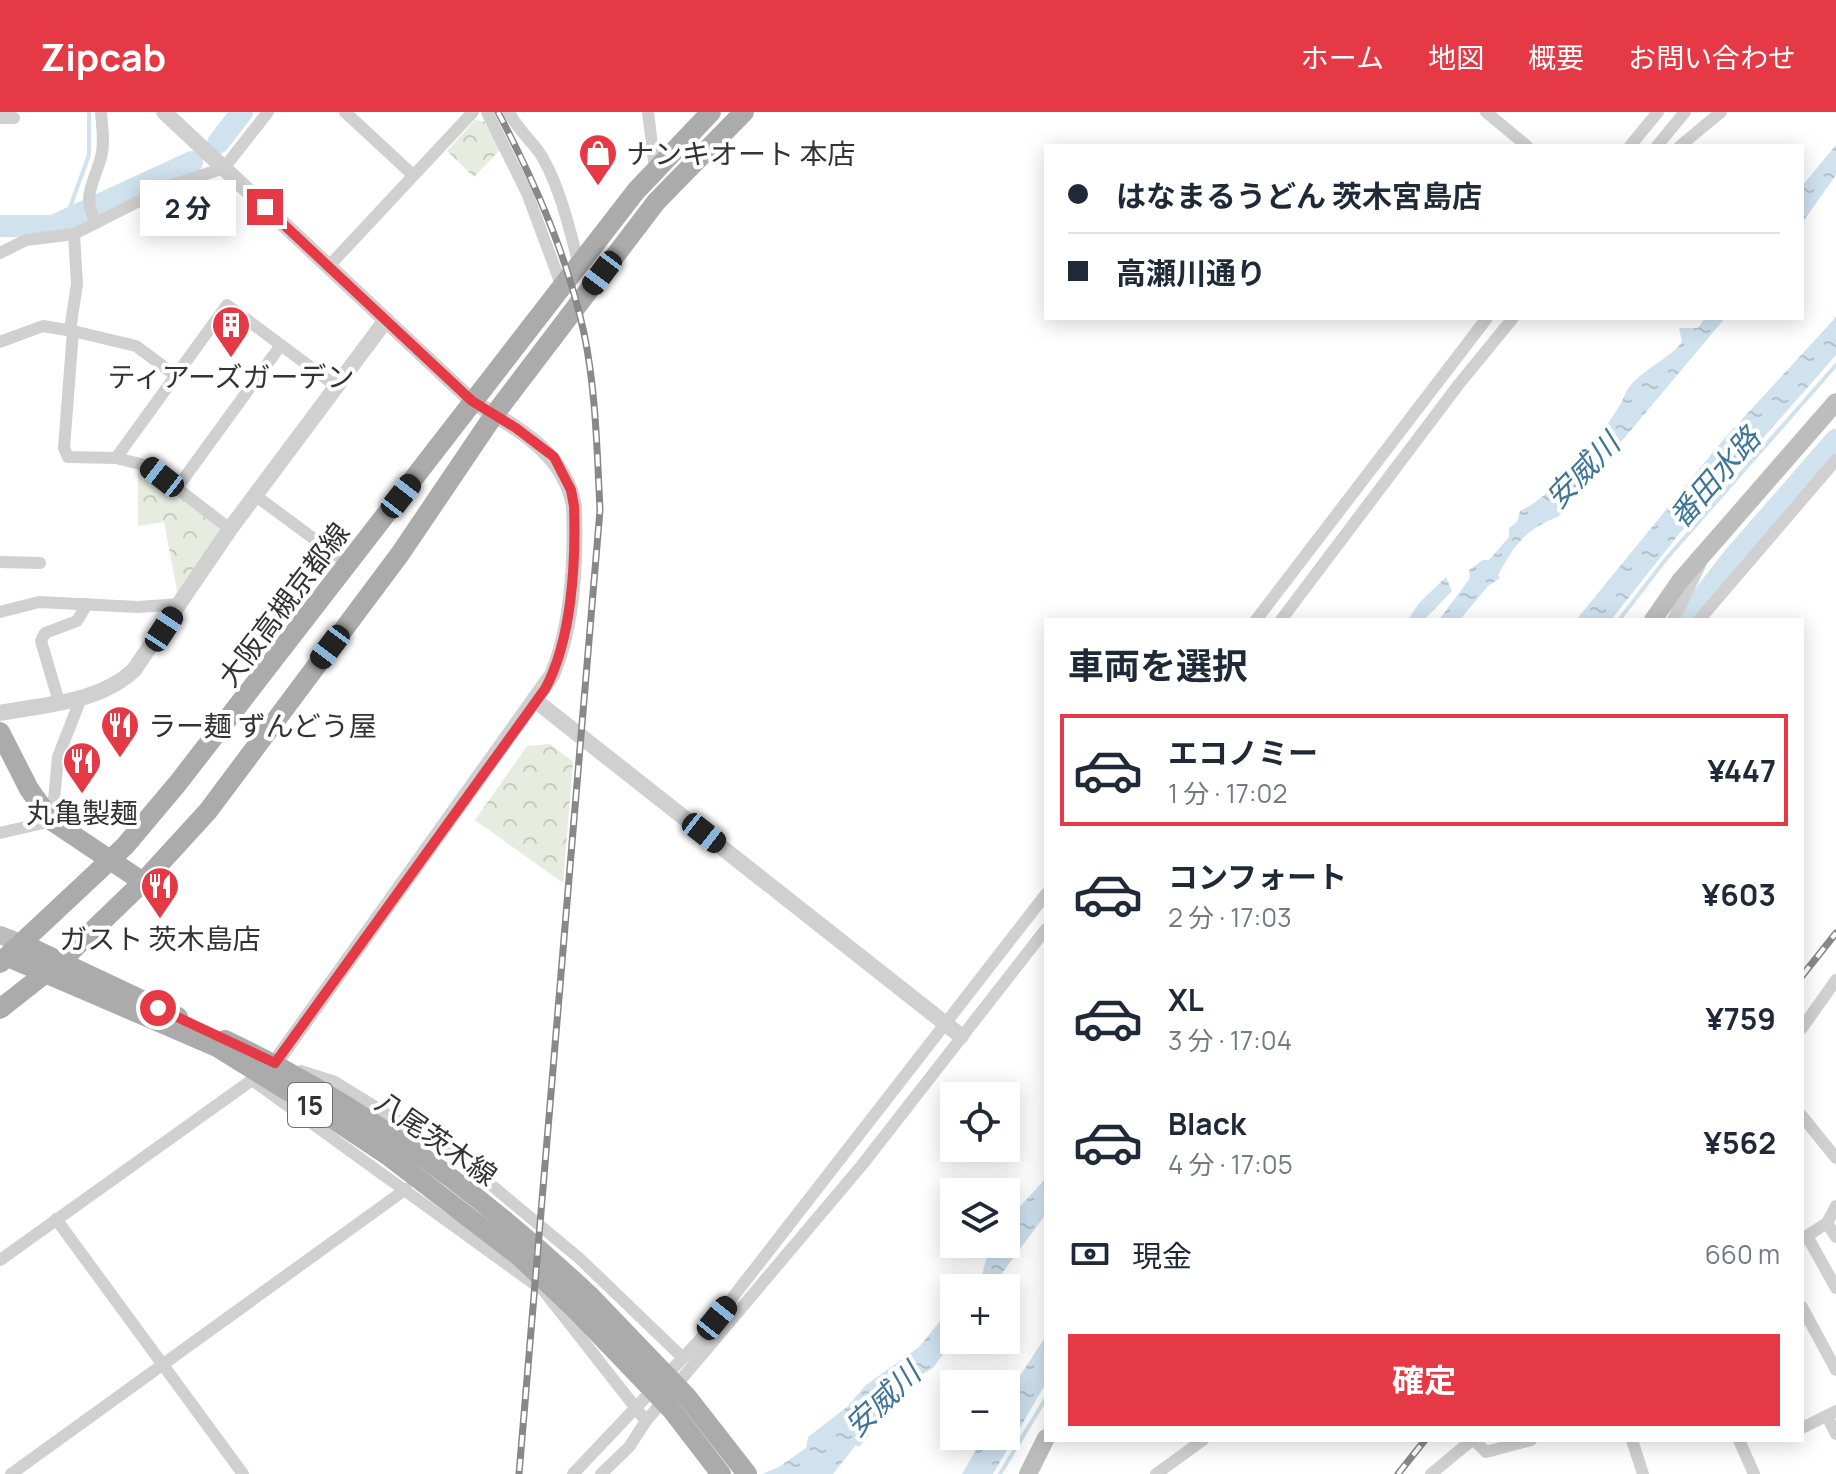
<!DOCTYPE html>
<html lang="ja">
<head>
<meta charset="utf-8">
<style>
  body { margin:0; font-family:Manrope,"Noto Sans JP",sans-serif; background:#f2f2f3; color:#1f2937; height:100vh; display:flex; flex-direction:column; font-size:30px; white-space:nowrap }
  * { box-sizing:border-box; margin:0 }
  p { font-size:26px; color:#747a83 }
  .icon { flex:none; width:44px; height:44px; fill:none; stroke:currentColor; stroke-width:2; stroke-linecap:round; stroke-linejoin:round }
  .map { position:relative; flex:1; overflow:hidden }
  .sheet { position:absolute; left:1044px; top:506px; width:760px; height:824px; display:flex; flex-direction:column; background:#fff; border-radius:0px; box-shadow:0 4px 20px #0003 }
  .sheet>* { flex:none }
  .top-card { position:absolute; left:1044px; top:32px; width:760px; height:176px; border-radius:0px; box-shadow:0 4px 20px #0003; display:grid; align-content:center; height:176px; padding:0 24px; background:#fff }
  .controls { position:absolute; left:940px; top:970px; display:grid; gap:16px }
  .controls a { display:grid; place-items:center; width:80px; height:80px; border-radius:0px; background:#fff; box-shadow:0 4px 20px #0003; font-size:40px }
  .end { position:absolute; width:36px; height:36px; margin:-18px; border:10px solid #e63946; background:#fff; box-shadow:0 0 0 4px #fff }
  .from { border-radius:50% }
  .bubble { position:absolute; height:56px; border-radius:0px; background:#fff; box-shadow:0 4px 20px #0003; font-size:26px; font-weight:700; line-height:56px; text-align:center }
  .car { position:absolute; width:24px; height:48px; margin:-24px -12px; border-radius:10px; box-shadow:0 0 6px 2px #0007; background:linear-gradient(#222 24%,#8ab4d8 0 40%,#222 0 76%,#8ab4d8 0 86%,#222 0) }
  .top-card b { display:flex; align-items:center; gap:28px; height:76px; font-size:30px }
  .top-card b+b { border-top:2px solid #e0e1e3 }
  .top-card i { width:20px; height:20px; background:#1f2937 }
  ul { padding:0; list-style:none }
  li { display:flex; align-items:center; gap:24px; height:112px; margin:0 16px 12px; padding:0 8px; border:4px solid transparent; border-radius:0px }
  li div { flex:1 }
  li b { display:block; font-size:30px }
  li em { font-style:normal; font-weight:700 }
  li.active { border-color:#e63946 }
  li>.icon { width:72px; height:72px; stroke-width:1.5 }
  h2 { padding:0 24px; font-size:36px; line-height:96px }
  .pay { display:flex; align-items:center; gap:20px; height:88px; padding:0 24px; font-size:30px }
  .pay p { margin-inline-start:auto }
  .primary-button { display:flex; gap:16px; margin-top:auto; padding:16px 24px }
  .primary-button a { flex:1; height:92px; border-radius:0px; background:#e63946; color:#fff; font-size:32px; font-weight:700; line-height:92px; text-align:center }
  header { display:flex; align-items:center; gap:48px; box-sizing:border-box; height:112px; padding:0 40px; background:#e63946; color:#fff }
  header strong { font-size:38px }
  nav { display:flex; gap:44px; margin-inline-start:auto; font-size:28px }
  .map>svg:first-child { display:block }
  .forest { fill:url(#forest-crowns) }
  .water { fill:url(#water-ripples) }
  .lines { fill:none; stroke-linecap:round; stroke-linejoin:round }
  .stream { stroke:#cfe2ee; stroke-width:4 }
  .river { stroke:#cfe2ee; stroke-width:22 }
  .minor { stroke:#d0d0d0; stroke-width:12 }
  .tertiary { stroke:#d0d0d0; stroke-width:16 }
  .secondary { stroke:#bdbdbd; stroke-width:18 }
  .primary { stroke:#ababab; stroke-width:20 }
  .rail-casing { stroke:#888; stroke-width:7 }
  .rail { stroke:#fff; stroke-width:4; stroke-dasharray:12; stroke-linecap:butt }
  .primary-bridge { stroke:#ababab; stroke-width:20 }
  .route { stroke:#e63946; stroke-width:10 }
  .labels { text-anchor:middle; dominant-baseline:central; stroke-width:8; stroke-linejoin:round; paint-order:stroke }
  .shield { fill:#fff; stroke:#707070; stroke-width:2 }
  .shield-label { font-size:26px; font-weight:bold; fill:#333 }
  .poi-label { font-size:28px; fill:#333; stroke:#fff }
  .street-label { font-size:28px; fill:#333; stroke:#fff }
  .water-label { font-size:30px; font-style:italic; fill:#3f7597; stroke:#fff }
</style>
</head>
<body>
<header>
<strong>Zipcab</strong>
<nav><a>ホーム</a><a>地図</a><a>概要</a><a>お問い合わせ</a></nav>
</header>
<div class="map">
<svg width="1836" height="1362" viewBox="0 0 1836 1362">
  <defs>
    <pattern id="forest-crowns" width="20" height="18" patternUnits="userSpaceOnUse" patternTransform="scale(2)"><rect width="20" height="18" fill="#e6ecdf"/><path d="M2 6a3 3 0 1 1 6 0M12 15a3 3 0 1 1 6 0" fill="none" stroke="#c6cbc0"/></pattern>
    <pattern id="water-ripples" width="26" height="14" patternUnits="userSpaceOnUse" patternTransform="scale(2)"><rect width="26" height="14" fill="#cfe2ee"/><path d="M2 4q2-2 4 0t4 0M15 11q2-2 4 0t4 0" fill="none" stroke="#b2c2cd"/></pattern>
  </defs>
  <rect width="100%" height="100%" fill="#fff"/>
  <g class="forest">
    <polygon points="475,8 484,9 501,37 474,65 447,39"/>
    <polygon points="138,354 219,411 221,419 178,484 164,410 138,414"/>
    <polygon points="550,632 573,650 563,771 475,708 527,634"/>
  </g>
  <g class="water">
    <polygon points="1836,33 1836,63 1802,111 1802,74"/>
    <polygon points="1836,205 1836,243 1679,422 1611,508 1576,508 1723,328"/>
    <path d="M1705 206H1725L1558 405C1525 417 1515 433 1498 463L1500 466 1488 474 1463 504 1459 508H1439L1470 466 1469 458 1483 448H1489L1509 425V416L1517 410 1520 399C1555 383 1598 328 1618 296 1623 289 1625 280 1630 274 1645 256 1669 247 1682 230L1679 216H1698Z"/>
    <polygon points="1446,465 1452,479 1424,508 1408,508 1419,491"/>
    <polygon points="1046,1066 1046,1102 991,1176 971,1176 982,1163 990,1132 1006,1132 1006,1110"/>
    <polygon points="954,1192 954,1227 933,1256 914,1267 866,1318 869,1324 859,1335 856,1333 833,1362 762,1362 779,1355 806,1336 808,1325 847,1295 866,1273 919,1235"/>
    <polygon points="1046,1224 1046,1271 993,1362 962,1362 984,1324 1006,1324 1006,1285"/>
  </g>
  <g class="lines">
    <g class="stream">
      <polyline points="65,109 89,43 89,0"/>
      <polyline points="1619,508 1666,447 1836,253"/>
      <polyline points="1000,1362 1046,1286"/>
    </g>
    <g class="river">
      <polyline points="218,31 242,0"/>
      <polyline points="0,114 53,114 192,50"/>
      <polyline points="1685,508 1733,446 1836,328"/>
    </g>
    <g class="minor">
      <polyline points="345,0 413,63"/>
      <polyline points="487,0 527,81 562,175"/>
      <path d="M509 0C518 18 528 25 539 40 558 68 571 121 579 154"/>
      <polyline points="648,0 655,57"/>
      <polyline points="1486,0 1527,34"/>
      <polyline points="0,6 14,6"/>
      <polyline points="1630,34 1658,0"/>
      <polyline points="1657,34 1685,0"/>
      <polyline points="1680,34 1721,0"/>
      <path d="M96 111C81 84 94 72 101 45 105 32 102 14 101 0"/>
      <polyline points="0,141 26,128 74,122 169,74 224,56 268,0"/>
      <polyline points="328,155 473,0"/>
      <polyline points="70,218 77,172 74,122"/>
      <polyline points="73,219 64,336 68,345 116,346 148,354 230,417"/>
      <polyline points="0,230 43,214 73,219 136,234 175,263"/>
      <polyline points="116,346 227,193 336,274"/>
      <polyline points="177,376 281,233"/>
      <polyline points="256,384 348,452"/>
      <polyline points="0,450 40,451"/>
      <polyline points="0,500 39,490 138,495 181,492"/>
      <polyline points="1256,508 1487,206"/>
      <polyline points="1281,508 1459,272 1513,206"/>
      <polyline points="1673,508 1700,453"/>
      <polyline points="1699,508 1836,348"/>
      <polyline points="59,590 41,529 45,521 77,509 87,492"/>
      <polyline points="0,721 52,709 58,645 81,586"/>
      <polyline points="1802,916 1836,868"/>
      <polyline points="301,959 335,970 460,1047 579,1146 682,1245"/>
      <polyline points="1802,1004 1836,1046"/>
      <polyline points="56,1107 243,1362"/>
      <polyline points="1827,1111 1836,1125"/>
      <polyline points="1807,1124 1836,1176"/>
      <polyline points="1802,1127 1827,1111 1836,1094"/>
      <polyline points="0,1148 252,968 544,1179 646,1309"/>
      <polyline points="1802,1195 1836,1258"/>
      <polyline points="1827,1304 1836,1322"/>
      <polyline points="1804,1315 1836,1299"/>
      <polyline points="1474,1328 1486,1340 1531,1328"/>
      <polyline points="1632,1328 1643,1362"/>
      <polyline points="1739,1328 1754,1362"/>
      <polyline points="11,1362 406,1077"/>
      <polyline points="573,1362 698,1230 1046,782"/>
      <polyline points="601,1362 629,1335 646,1309 862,1053 1046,817"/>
      <polyline points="1156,1362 1203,1328"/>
      <polyline points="1431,1362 1472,1328"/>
    </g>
    <g class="tertiary">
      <path d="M164 0 472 289C516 316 564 339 574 394 576 448 573 514 552 563L275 951"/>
      <polyline points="536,589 961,924"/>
      <path d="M0 601C45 592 99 591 134 558L230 417 386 208"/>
    </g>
    <g class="secondary">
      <polyline points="1653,508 1680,469 1836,290"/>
      <polyline points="0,823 23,832"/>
      <polyline points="1028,1362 1046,1326"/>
    </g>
    <g class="primary">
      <polyline points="0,620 29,677 52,709 143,770"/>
      <polyline points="23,832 178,905"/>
      <polyline points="8,845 217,935 333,1007 390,1045 519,1144 577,1199"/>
      <polyline points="0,851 125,734 178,671 636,79 711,0"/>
      <polyline points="0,897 61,849 143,770 208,699 400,442 494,303 656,90 744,0"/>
      <path d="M225 928C359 991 482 1082 590 1184"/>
    </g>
    <g class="rail-casing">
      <g id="rail">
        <path d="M498 0C535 71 567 143 584 221 596 279 597 339 600 398L519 1362"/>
        <polyline points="1802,864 1836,821"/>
        <polyline points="1398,1362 1425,1328"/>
      </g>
    </g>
    <use href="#rail" class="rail"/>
    <g class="primary-bridge">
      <polyline points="590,1184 687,1285 747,1362"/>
      <polyline points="577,1199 671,1297 721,1362"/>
    </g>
  </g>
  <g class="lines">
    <path class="route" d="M158 896 275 951 545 577C572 528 576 450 574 394L571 378 554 345 516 316 472 289 265 95"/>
  </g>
  <defs>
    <g id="shop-pin" transform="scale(2)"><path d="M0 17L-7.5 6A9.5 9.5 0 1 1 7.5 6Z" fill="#e63946" stroke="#fff"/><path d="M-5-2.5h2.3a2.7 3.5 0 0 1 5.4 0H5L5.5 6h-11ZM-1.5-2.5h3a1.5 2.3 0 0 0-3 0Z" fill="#fff"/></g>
    <g id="building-pin" transform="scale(2)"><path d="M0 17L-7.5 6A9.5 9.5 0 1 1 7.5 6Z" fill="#e63946" stroke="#fff"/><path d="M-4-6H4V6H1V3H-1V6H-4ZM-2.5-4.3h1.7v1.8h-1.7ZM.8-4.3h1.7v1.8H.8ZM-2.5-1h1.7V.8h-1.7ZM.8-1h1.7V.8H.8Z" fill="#fff"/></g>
    <g id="restaurant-pin" transform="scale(2)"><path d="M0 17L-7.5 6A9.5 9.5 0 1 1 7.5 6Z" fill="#e63946" stroke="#fff"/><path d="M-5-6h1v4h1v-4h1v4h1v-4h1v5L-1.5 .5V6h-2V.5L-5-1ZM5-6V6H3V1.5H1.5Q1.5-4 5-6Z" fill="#fff"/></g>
  </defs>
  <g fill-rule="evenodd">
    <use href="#shop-pin" x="598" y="41"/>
    <use href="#building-pin" x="231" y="213"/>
    <use href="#restaurant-pin" x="120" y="613"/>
    <use href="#restaurant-pin" x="82" y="649"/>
    <use href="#restaurant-pin" x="160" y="774"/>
  </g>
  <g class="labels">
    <rect class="shield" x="288" y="971" width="44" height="44" rx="6"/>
    <g class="shield-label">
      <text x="310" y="993">15</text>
    </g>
    <g class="poi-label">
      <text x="626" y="41" text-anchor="start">ナンキオート 本店</text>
      <text x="231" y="264">ティアーズガーデン</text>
      <text x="148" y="613" text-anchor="start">ラー麺 ずんどう屋</text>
      <text x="82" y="700">丸亀製麺</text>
      <text x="160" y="826">ガスト 茨木島店</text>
    </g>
    <g class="street-label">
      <text transform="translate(283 492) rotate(-53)">大阪高槻京都線</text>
      <text transform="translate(437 1026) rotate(35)">八尾茨木線</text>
    </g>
    <g class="water-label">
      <text transform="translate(1582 358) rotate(-46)">安威川</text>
      <text transform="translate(1714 365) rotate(-49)">番田水路</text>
      <text transform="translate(882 1287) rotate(-44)">安威川</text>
    </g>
  </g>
</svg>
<div class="controls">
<a><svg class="icon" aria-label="locate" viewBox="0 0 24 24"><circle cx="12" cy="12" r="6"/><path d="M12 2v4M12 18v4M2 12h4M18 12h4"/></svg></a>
<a><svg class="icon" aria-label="layers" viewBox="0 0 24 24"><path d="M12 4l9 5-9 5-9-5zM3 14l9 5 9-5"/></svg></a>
<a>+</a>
<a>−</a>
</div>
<i class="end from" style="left:158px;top:896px"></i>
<i class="end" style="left:265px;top:95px"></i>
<div class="bubble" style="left:140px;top:68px;width:96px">2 分</div>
<i class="car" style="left:602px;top:161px;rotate:217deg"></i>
<i class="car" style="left:162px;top:365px;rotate:308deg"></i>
<i class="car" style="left:401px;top:384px;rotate:38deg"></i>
<i class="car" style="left:164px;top:517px;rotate:33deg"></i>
<i class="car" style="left:330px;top:535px;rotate:217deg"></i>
<i class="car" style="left:704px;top:721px;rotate:128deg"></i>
<i class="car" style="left:717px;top:1206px;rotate:39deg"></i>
<div class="top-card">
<b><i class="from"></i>はなまるうどん 茨木宮島店</b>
<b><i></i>高瀬川通り</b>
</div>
<section class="sheet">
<h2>車両を選択</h2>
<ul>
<li class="active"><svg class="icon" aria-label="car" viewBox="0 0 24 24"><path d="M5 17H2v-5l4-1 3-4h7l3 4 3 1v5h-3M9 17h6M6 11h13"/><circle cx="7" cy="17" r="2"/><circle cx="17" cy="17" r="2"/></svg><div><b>エコノミー</b><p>1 分 · 17:02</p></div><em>¥447</em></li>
<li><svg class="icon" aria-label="car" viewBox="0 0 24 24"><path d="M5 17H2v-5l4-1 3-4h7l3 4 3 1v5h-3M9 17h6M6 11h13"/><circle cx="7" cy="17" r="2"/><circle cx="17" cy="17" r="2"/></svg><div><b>コンフォート</b><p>2 分 · 17:03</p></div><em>¥603</em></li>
<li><svg class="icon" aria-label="car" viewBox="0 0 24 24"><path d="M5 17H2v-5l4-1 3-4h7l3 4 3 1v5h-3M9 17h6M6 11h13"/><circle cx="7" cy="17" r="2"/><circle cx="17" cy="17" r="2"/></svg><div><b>XL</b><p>3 分 · 17:04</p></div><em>¥759</em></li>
<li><svg class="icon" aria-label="car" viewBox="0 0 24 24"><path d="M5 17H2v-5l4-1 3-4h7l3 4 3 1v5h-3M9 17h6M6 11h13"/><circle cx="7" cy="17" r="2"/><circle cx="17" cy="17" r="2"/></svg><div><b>Black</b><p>4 分 · 17:05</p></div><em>¥562</em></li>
</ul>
<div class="pay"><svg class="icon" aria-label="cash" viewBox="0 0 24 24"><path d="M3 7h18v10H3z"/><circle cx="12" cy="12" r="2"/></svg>現金<p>660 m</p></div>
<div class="primary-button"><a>確定</a></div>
</section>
</div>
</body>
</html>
